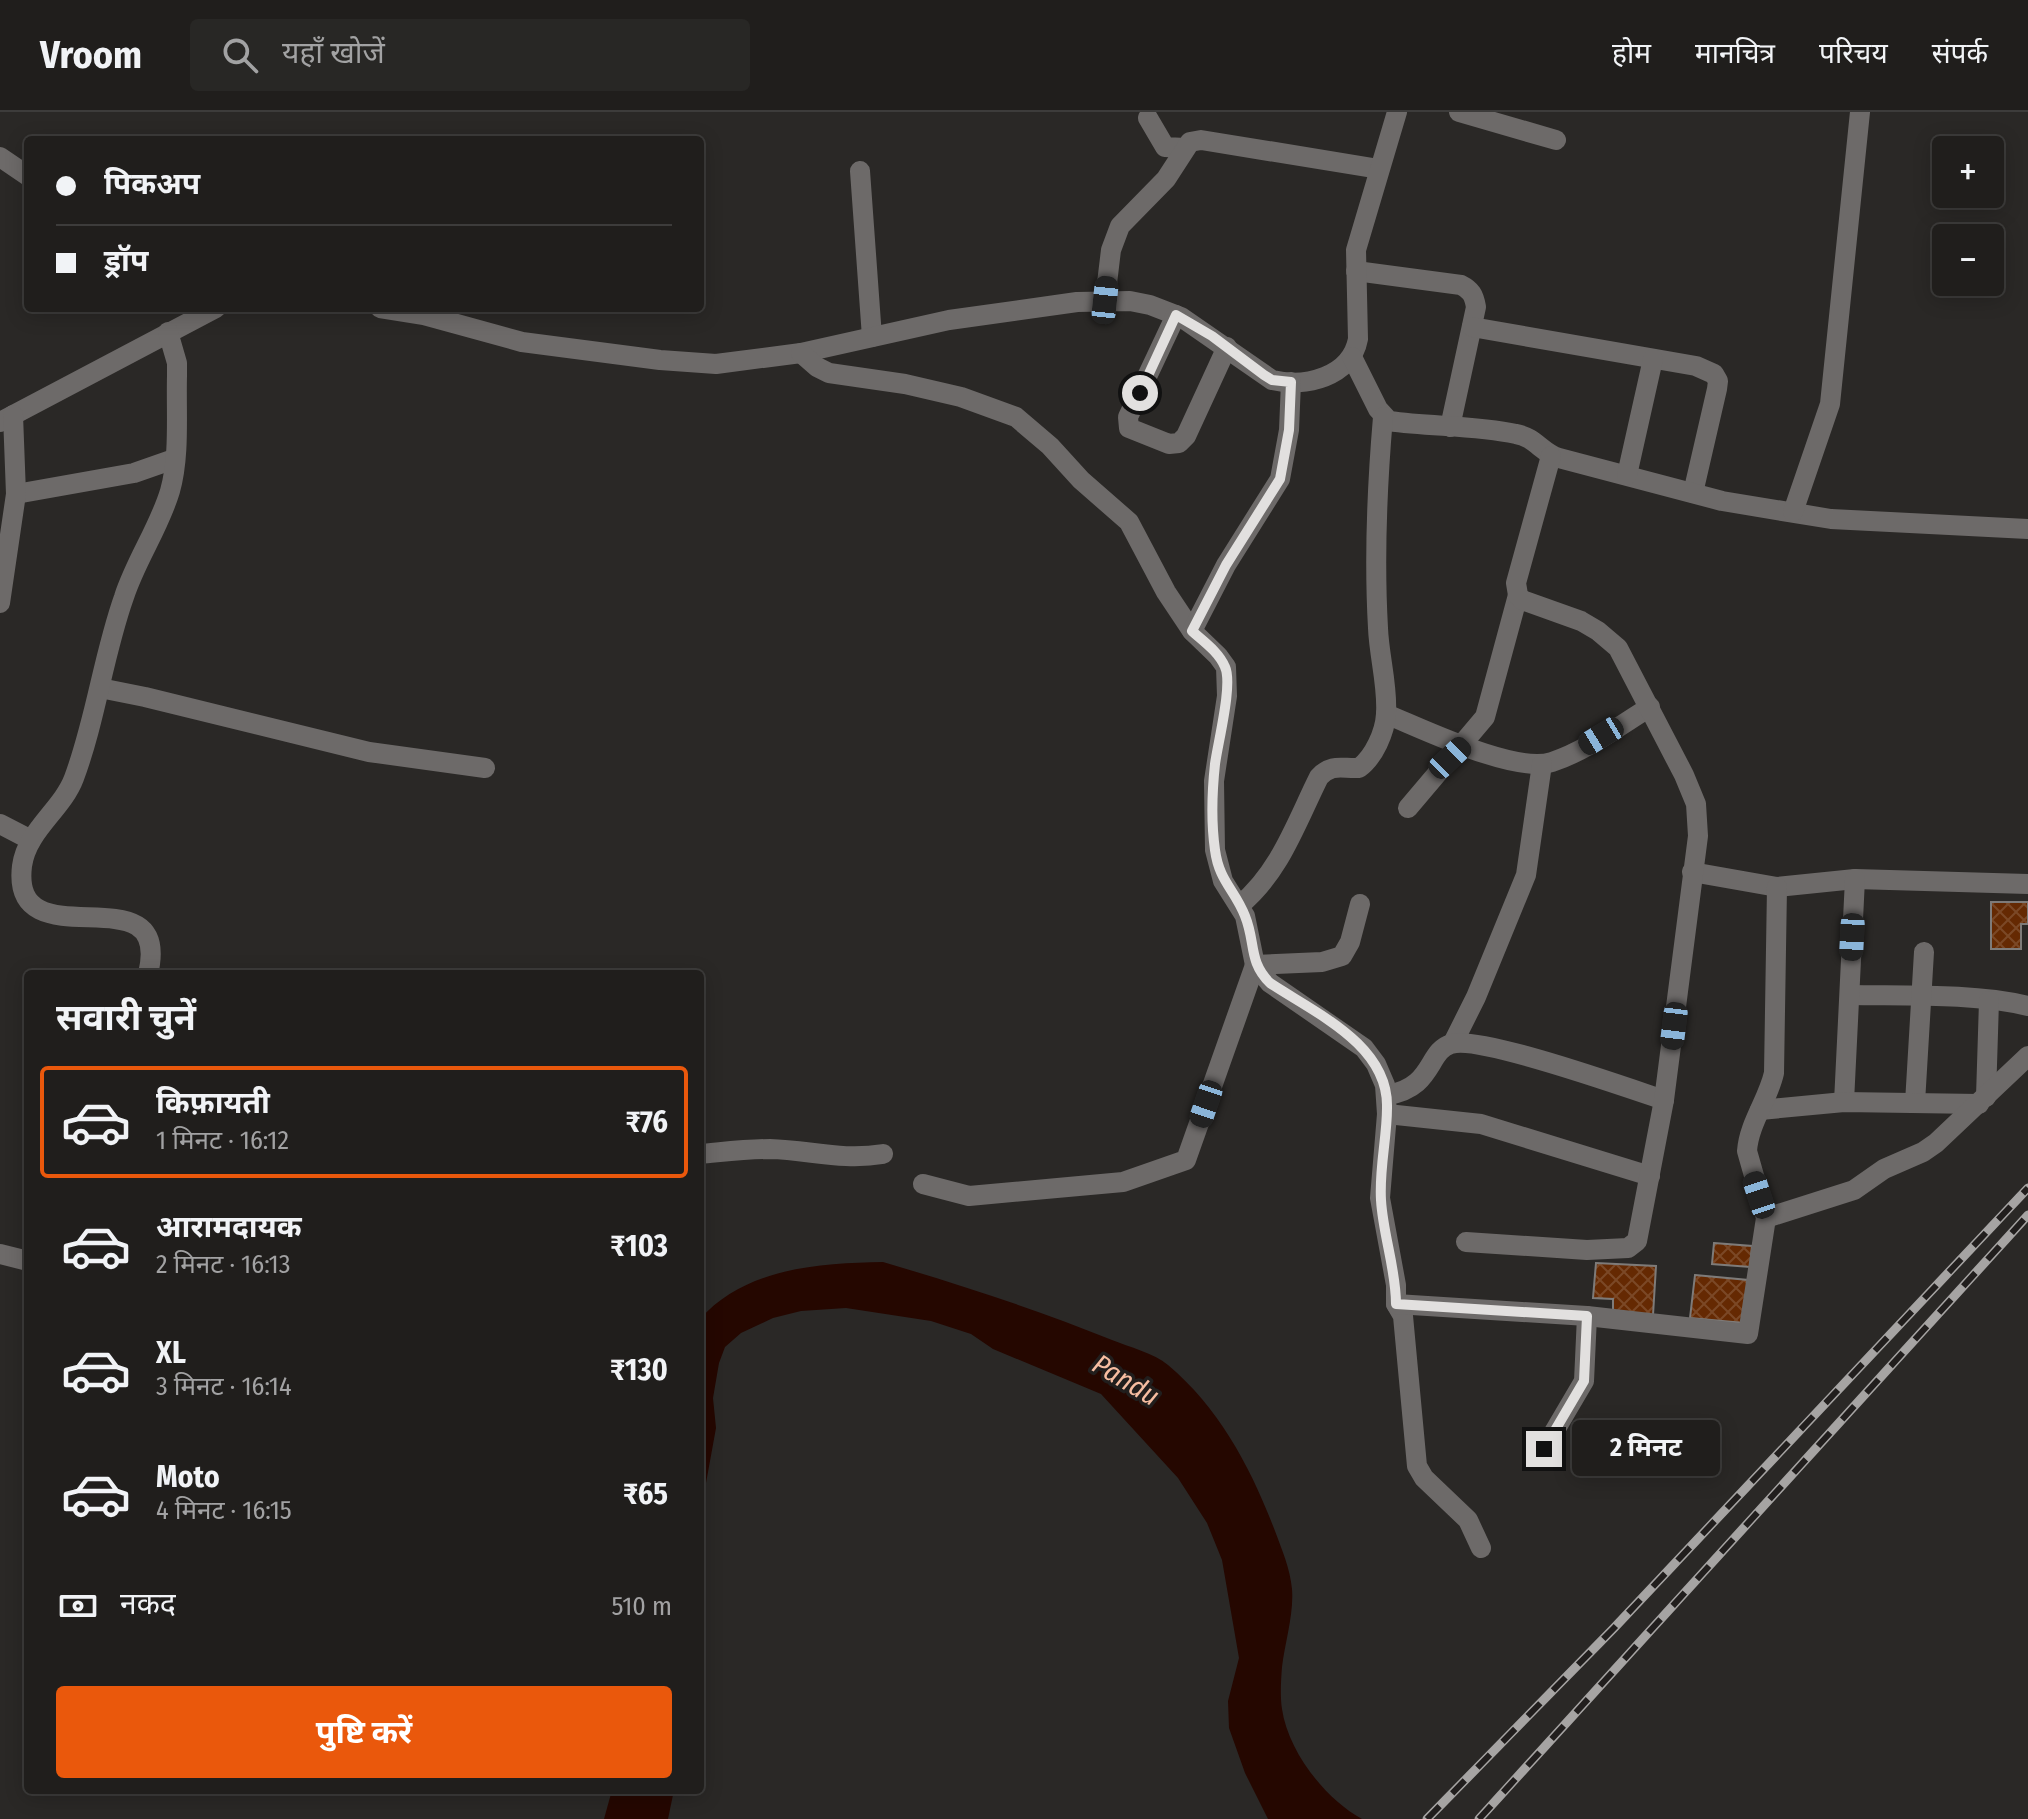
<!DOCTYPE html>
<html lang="hi">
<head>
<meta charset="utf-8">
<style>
  body { margin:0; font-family:"Fira Sans Condensed","Noto Sans Devanagari",sans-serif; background:#282725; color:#f1f3f6; height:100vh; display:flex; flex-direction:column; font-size:30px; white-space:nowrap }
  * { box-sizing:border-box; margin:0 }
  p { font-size:26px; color:#a2a2a3 }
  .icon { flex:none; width:44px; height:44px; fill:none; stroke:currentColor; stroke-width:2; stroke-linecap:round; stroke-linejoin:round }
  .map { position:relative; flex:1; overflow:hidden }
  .panel { position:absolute; left:24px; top:858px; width:680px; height:824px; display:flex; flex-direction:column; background:#201e1c; border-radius:8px; box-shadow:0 4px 20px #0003,0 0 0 2px #3d3c3b }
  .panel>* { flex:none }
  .top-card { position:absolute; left:24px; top:24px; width:680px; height:176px; border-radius:8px; box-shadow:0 4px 20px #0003,0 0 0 2px #3d3c3b; display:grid; align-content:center; height:176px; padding:0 32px; background:#201e1c }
  .tools { position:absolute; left:1932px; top:24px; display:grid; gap:16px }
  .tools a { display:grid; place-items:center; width:72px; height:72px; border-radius:8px; background:#201e1c; box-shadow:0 4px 20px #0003,0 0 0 2px #3d3c3b; font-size:40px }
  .end { position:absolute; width:36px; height:36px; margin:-18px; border:10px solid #e2e0df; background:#111; box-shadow:0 0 0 4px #111 }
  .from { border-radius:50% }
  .bubble { position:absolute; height:56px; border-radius:8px; background:#201e1c; box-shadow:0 4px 20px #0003,0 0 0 2px #3d3c3b; font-size:26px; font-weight:700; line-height:56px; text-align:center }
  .car { position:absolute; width:24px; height:48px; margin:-24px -12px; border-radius:10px; box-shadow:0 0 6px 2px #0007; background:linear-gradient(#222 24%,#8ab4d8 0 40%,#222 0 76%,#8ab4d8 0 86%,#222 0) }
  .top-card b { display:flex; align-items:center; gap:28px; height:76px; font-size:30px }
  .top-card b+b { border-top:2px solid #3d3c3b }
  .top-card i { width:20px; height:20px; background:#f1f3f6 }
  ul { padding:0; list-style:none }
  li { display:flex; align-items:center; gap:24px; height:112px; margin:0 16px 12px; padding:0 16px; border:4px solid transparent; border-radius:8px }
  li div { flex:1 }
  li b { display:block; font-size:30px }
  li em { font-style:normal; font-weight:700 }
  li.on { border-color:#ea580c }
  li>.icon { width:72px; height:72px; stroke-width:1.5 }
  h2 { padding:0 32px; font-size:36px; line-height:96px }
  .pay { display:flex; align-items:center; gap:20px; height:88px; padding:0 32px; font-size:30px }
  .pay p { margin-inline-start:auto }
  .action { display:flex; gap:16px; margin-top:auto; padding:16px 32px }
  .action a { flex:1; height:92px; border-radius:8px; background:#ea580c; color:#fff; font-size:32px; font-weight:700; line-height:92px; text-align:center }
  header { display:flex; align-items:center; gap:48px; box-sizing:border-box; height:112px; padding:0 40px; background:#201e1c; border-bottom:2px solid #3d3c3b }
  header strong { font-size:38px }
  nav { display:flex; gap:44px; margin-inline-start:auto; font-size:28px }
  .search { width:560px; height:72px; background:#282725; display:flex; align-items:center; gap:20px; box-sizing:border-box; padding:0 28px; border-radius:8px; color:#a2a2a3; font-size:30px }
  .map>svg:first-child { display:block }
  .water { fill:#250700 }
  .building { fill:url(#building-cross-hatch); stroke:#7e7b79; stroke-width:2 }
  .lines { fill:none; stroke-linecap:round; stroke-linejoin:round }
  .minor { stroke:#6d6a69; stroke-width:20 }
  .rail-casing { stroke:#a6a4a3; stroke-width:9 }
  .rail { stroke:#211e1d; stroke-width:6; stroke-dasharray:18; stroke-linecap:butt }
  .route { stroke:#e2e0df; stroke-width:10 }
  .labels { text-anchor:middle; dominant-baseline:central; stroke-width:7; stroke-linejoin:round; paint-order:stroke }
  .water-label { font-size:28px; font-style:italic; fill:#f6bda1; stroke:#211e1d }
</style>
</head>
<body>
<header>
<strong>Vroom</strong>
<div class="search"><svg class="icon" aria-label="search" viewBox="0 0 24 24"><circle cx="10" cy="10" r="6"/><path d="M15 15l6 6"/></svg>यहाँ खोजें</div>
<nav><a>होम</a><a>मानचित्र</a><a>परिचय</a><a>संपर्क</a></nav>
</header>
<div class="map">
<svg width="2028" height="1707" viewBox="0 0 2028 1707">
  <defs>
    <pattern id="building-cross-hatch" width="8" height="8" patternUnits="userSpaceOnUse" patternTransform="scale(2)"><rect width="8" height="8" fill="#652902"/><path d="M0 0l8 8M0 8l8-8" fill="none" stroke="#7b4826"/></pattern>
  </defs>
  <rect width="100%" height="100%" fill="#2a2826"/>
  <g class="water">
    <path d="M883 1150C961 1173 1038 1198 1112 1228 1129 1235 1154 1241 1168 1253 1220 1297 1251 1356 1275 1419 1282 1438 1290 1456 1292 1477 1294 1502 1285 1530 1282 1555 1281 1568 1280 1584 1282 1597 1288 1639 1325 1687 1362 1707H1268L1245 1661 1229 1616 1228 1589 1239 1546 1222 1448 1207 1411 1178 1366 1101 1282 993 1237 971 1222 931 1209 846 1196 801 1199 773 1206 741 1221 725 1235 719 1251 713 1286 716 1316 700 1404V1207C745 1156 819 1151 883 1150Z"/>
    <polygon points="612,1678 674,1678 668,1707 604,1707"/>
  </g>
  <g class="building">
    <polygon points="1991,790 2028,790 2028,812 2021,812 2021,837 1991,837"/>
    <polygon points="1714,1131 1752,1134 1750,1155 1712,1152"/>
    <polygon points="1596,1151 1656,1154 1653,1203 1613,1200 1613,1187 1593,1186"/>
    <polygon points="1695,1163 1748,1168 1744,1211 1690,1206"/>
  </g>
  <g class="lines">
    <g class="minor">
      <polyline points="1459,0 1556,28"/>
      <polyline points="1148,6 1165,35 1185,36"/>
      <polyline points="0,45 28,64"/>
      <polyline points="860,59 872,225"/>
      <path d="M1356 159 1461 173C1471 178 1474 183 1476 195L1450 315"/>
      <polyline points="1105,188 1111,138 1120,114 1166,67 1190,30 1201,28 1379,57"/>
      <path d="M380 196 424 203 522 230 660 248 716 252 801 241 949 208 1077 190 1130 189 1150 193 1181 205 1272 268C1305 276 1351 265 1358 227L1356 138 1397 0"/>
      <polyline points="1176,203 1128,305 1129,316 1169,332 1179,331 1186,324 1227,235"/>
      <polyline points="1472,215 1696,254 1714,262 1718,269 1717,277 1693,381"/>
      <polyline points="801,241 817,255 829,261 905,272 961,285 1016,305 1050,334 1081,368 1129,410 1166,480 1192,519 1218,544 1226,555 1227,584 1214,669 1215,738 1223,769 1245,804 1255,853 1270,871 1364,936 1376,952 1385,973 1387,1002 1380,1086 1396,1173 1396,1192 1403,1204 1417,1354 1424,1366 1468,1408 1481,1436"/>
      <path d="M1352 245 1378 297 1389 309C1431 315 1475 313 1516 322 1535 325 1543 342 1559 346L1722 389 1831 407 2028 417"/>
      <polyline points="0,310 216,196"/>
      <polyline points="1627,363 1653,247"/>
      <polyline points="16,382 134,361 174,347"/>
      <polyline points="1793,400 1830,292 1860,0"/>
      <polyline points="0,491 16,382 13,303"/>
      <polyline points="1192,519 1226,453 1280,367 1289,318 1291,270"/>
      <polyline points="100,576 145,585 369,640 485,656"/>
      <path d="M1386 602C1423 617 1515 662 1552 650 1586 639 1619 614 1650 595"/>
      <polyline points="1408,696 1485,605 1518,483"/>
      <polyline points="0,712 31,728"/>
      <polyline points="1692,760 1777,775 1855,767 2028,772"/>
      <path d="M1240 793C1280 760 1296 711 1319 665 1332 651 1342 657 1359 656 1374 645 1385 620 1386 602 1388 574 1379 544 1378 516 1374 446 1377 375 1383 305"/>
      <path d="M148 862C174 755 10 854 22 754 27 718 62 698 74 666 96 607 103 544 124 485 136 448 159 416 170 379 180 344 176 301 177 264V251L168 220"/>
      <path d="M1850 883C1905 884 1974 881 2028 894"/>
      <polyline points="1453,931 1476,885 1526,763 1542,652"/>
      <path d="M1387 983C1434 976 1427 939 1451 932 1479 923 1628 976 1664 988"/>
      <polyline points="1986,985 1989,889"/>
      <polyline points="1844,990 1855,767"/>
      <polyline points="1915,991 1924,840"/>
      <polyline points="1760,998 1844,990 1979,992"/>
      <polyline points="1387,1002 1481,1012 1650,1064"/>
      <path d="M700 1042C723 1040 746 1037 770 1037 810 1038 842 1049 883 1042"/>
      <polyline points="923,1072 969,1084 1123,1070 1186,1048 1255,853 1322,850 1342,844 1350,830 1360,792"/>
      <polyline points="1766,1106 1854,1078 1884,1057 1923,1040 1936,1031 2028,944"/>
      <polyline points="1466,1130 1587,1138 1628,1136 1637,1129 1664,988 1698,724 1696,692 1684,663 1618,536 1598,519 1581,509 1522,488 1518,483 1516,471 1551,344"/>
      <polyline points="0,1142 28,1149"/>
      <path d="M1396 1192 1587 1204 1748 1222 1766 1106 1747 1039C1749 1011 1768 988 1774 961L1777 775"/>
      <polyline points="1544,1337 1584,1269 1587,1204"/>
    </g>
    <g class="rail-casing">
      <g id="rail">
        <polyline points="1427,1707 1614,1516 2028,1076"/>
        <polyline points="1479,1707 2028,1103"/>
      </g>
    </g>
    <use href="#rail" class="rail"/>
  </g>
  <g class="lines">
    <path class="route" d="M1140 281 1176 203 1212 224 1264 263 1272 268 1291 270 1289 318 1280 367 1226 453 1192 519C1203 529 1219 540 1225 555 1233 572 1218 630 1215 652 1212 680 1211 710 1215 738 1219 769 1235 778 1245 804 1256 831 1248 849 1270 871 1315 901 1389 933 1387 996 1387 1026 1379 1057 1381 1088 1383 1123 1396 1157 1396 1192L1587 1204 1584 1269 1544 1337"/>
  </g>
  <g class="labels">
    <g class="water-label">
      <text transform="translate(1126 1268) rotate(31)">Pandu</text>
    </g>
  </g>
</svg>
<div class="tools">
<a>+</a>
<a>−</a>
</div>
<i class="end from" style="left:1140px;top:281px"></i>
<i class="end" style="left:1544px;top:1337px"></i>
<div class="bubble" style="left:1572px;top:1308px;width:148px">2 मिनट</div>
<i class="car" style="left:1105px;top:188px;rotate:6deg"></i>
<i class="car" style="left:1601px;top:624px;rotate:239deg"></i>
<i class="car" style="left:1450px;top:646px;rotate:46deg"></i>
<i class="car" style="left:1852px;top:825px;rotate:183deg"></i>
<i class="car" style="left:1674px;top:914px;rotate:187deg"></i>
<i class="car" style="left:1206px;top:992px;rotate:199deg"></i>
<i class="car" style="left:1759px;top:1083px;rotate:342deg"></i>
<div class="top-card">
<b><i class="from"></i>पिकअप</b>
<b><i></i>ड्रॉप</b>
</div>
<section class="panel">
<h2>सवारी चुनें</h2>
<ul>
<li class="on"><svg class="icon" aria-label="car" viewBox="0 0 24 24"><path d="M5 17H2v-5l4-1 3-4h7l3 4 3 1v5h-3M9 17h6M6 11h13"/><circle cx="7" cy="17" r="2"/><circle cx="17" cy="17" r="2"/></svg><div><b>किफ़ायती</b><p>1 मिनट · 16:12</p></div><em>₹76</em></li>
<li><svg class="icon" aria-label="car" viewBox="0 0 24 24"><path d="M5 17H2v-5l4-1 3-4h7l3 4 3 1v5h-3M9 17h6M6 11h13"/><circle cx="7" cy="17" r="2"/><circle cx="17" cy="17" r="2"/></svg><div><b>आरामदायक</b><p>2 मिनट · 16:13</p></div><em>₹103</em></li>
<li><svg class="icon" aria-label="car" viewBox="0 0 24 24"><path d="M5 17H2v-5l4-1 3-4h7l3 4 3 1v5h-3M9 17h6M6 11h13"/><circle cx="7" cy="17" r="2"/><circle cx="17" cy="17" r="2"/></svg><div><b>XL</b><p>3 मिनट · 16:14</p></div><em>₹130</em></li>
<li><svg class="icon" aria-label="car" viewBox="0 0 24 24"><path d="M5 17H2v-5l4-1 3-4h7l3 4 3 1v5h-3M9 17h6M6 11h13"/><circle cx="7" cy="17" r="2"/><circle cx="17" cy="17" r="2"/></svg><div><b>Moto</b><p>4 मिनट · 16:15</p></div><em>₹65</em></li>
</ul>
<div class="pay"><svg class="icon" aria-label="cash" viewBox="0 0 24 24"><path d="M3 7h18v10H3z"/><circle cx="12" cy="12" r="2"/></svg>नकद<p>510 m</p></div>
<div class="action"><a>पुष्टि करें</a></div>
</section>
</div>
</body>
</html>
